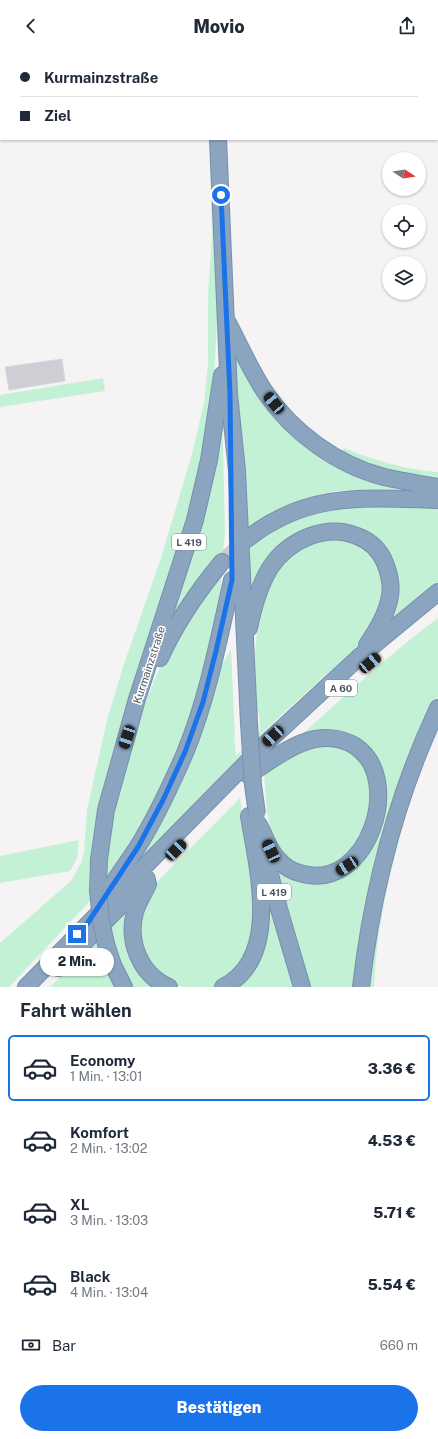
<!DOCTYPE html>
<html lang="de">
<head>
<meta charset="utf-8">
<style>
  body { margin:0; font-family:"Public Sans",sans-serif; background:#f6f6f7; color:#1f2937; height:100vh; display:flex; flex-direction:column; font-size:15px; white-space:nowrap }
  * { box-sizing:border-box; margin:0 }
  p { font-size:13px; color:#747a83 }
  .icon { flex:none; width:22px; height:22px; fill:none; stroke:currentColor; stroke-width:2; stroke-linecap:round; stroke-linejoin:round }
  .map { position:relative; height:935px; overflow:hidden }
  .details { display:flex; flex-direction:column; background:#fff; flex:1 }
  .details>* { flex:none }
  .banner { position:absolute; left:0px; top:0px; width:438px; height:88px; box-shadow:0 1px 3px #0004; display:grid; align-content:center; height:88px; padding:0 20px; background:#fff }
  .needle { width:26px; rotate:102deg }
  .controls { position:absolute; left:382px; top:100px; display:grid; gap:8px }
  .controls a { display:grid; place-items:center; width:44px; height:44px; border-radius:50%; background:#fff; box-shadow:0 1px 3px #0004; font-size:20px }
  .end { position:absolute; width:18px; height:18px; margin:-9px; border:5px solid #1a73e8; background:#fff; box-shadow:0 0 0 2px #fff }
  .from { border-radius:50% }
  .bubble { position:absolute; height:28px; border-radius:14px; background:#fff; box-shadow:0 1px 3px #0004; font-size:13px; font-weight:800; line-height:28px; text-align:center }
  .car { position:absolute; width:12px; height:24px; margin:-12px -6px; border-radius:5px; box-shadow:0 0 3px 1px #0007; background:linear-gradient(#222 24%,#8ab4d8 0 40%,#222 0 76%,#8ab4d8 0 86%,#222 0) }
  .banner b { display:flex; align-items:center; gap:14px; height:38px; font-size:15px }
  .banner b+b { border-top:1px solid #e0e1e3 }
  .banner i { width:10px; height:10px; background:#1f2937 }
  ul { padding:0; list-style:none }
  li { display:flex; align-items:center; gap:12px; height:66px; margin:0 8px 6px; padding:0 12px; border:2px solid transparent; border-radius:6px }
  li div { flex:1 }
  li b { display:block; font-size:15px }
  li em { font-style:normal; font-weight:800 }
  li.current { border-color:#1a73e8 }
  li>.icon { width:36px; height:36px; stroke-width:1.5 }
  h2 { padding:0 20px; font-size:18px; line-height:48px }
  .pay { display:flex; align-items:center; gap:10px; height:44px; padding:0 20px; font-size:15px }
  .pay p { margin-inline-start:auto }
  .button { display:flex; gap:8px; margin-top:auto; padding:8px 20px }
  .button a { flex:1; height:46px; border-radius:24px; background:#1a73e8; color:#fff; font-size:16px; font-weight:800; line-height:46px; text-align:center }
  header { display:flex; justify-content:space-between; align-items:center; height:52px; padding:0 20px; background:#fff; font-size:18px; font-weight:800 }
  .map>svg:first-child { display:block }
  .green { fill:#c3f1d5 }
  .building { fill:#cdcfd5; stroke:#d7d9de }
  .lines { fill:none; stroke-linecap:round; stroke-linejoin:round }
  .highway-tunnel { stroke:#caccce; stroke-width:16; stroke-dasharray:16 8; stroke-linecap:butt }
  .highway-casing { stroke:#7690ad; stroke-width:18 }
  .highway { stroke:#8ba5c1; stroke-width:16 }
  .highway-bridge-casing { stroke:#7690ad; stroke-width:18; stroke-linecap:butt }
  .highway-bridge { stroke:#8ba5c1; stroke-width:16 }
  .route { stroke:#1a73e8; stroke-width:5 }
  .labels { text-anchor:middle; dominant-baseline:central; stroke-width:3; stroke-linejoin:round; paint-order:stroke }
  .shield { fill:#fff; stroke:#808990; stroke-width:1 }
  .shield-label { font-size:10px; font-weight:bold; fill:#4a5661 }
  .street-label { font-size:11px; fill:#4a5661; stroke:#fff }
</style>
</head>
<body>
<header><svg class="icon" aria-label="back" viewBox="0 0 24 24"><path d="M15 5l-7 7 7 7"/></svg>Movio<svg class="icon" aria-label="share" viewBox="0 0 24 24"><path d="M12 15V3M7 8l5-5 5 5M5 13v7h14v-7"/></svg></header>
<div class="map">
<svg width="438" height="935" viewBox="0 0 438 935">
  <rect width="100%" height="100%" fill="#f5f3f3"/>
  <g class="green">
    <path d="M210 87H214C218 201 224 318 197 430 190 459 180 488 172 516 161 554 150 591 137 628 114 694 84 779 90 849L9 935H0V891L71 829 82 809 84 800 87 758 107 668 124 612 161 506 192 402 204 351 208 312V240L212 188Z"/>
    <path d="M233 291 305 389 438 439C409 439 381 436 353 438 314 439 276 454 246 478Z"/>
    <polygon points="103,326 105,339 0,355 0,343"/>
    <polygon points="222,354 225,482 223,497 203,520 192,535 175,563 161,594"/>
    <path d="M344 396C374 408 406 418 438 420V430L362 412 342 400Z"/>
    <polygon points="438,452 438,532 427,540 379,583 389,562 375,490 302,483 251,551 246,492 316,456"/>
    <polygon points="317,486 360,490 383,514 385,549 362,590 264,679 190,756 143,803 130,818 216,623 231,597 235,686 234,686 236,704 260,679 259,661 257,662 255,602 259,558 263,542 281,510"/>
    <polygon points="222,517 220,542 213,590 199,647 160,746 108,828 105,826 108,784 133,683 158,619 183,570"/>
    <path d="M438 566V645L423 679 356 935H307L270 803 324 828 379 770 362 694 293 691C340 648 387 604 438 566Z"/>
    <polygon points="327,690 356,699 375,732 362,790 336,817 302,817 278,799 271,780 267,760 264,723 290,703"/>
    <polygon points="240,746 256,865 249,905 223,930 213,935 183,935 173,932 164,927 141,899 137,871 154,833"/>
    <path d="M395 786 399 788C386 836 376 885 374 935H367L371 903Z"/>
    <polygon points="79,788 77,806 70,819 0,831 0,804"/>
    <polygon points="263,826 297,935 233,935 245,925"/>
    <polygon points="137,844 129,870 163,935 128,935 110,885 97,897 108,915 118,935 50,935 89,898 109,872"/>
  </g>
  <polygon class="building" points="62,307 65,329 9,338 5,315"/>
  <g class="lines">
    <polyline class="highway-tunnel" points="222,510 247,487"/>
    <g class="highway-casing">
      <g id="highway">
        <polyline points="214,0 214,1"/>
        <polyline points="218,87 229,342 237,419 249,671"/>
        <path d="M228 271C240 294 251 319 265 340 292 380 337 413 384 425 402 429 420 432 438 435"/>
        <path d="M247 487C308 439 366 446 438 448"/>
        <path d="M249 576C253 556 259 534 270 516 288 488 326 471 357 484 370 489 380 498 385 511 389 521 392 532 390 544 387 562 377 578 367 593"/>
        <path d="M160 606C176 571 197 540 222 510"/>
        <path d="M248 723C265 713 283 698 302 691 320 684 339 684 355 694 405 726 368 839 303 822 294 820 284 815 278 807 269 798 265 784 259 773"/>
        <polyline points="265,803 279,857 302,935"/>
        <path d="M148 832C144 841 138 850 135 860 127 889 140 923 169 935"/>
        <polyline points="98,838 99,807 106,758 137,647 195,468 209,408 222,323"/>
        <path d="M105 844C115 828 126 812 137 796 156 766 171 733 185 701 208 645 219 586 232 528"/>
        <polyline points="106,892 113,913 124,935"/>
        <polyline points="59,916 147,827"/>
        <polyline points="26,935 263,694 358,606 438,540"/>
        <path d="M223 935C282 906 257 815 249 764"/>
        <path d="M361 935C372 839 397 743 438 656"/>
      </g>
    </g>
    <use href="#highway" class="highway"/>
    <g class="highway-bridge-casing">
      <g id="highway-bridge">
        <polyline points="249,671 253,733 257,762"/>
        <polyline points="98,838 101,869 106,892"/>
      </g>
    </g>
    <use href="#highway-bridge" class="highway-bridge"/>
  </g>
  <g class="lines">
    <polyline class="route" points="77,882 87,872 138,795 163,748 185,700 203,650 216,599 232,528 230,342 221,143"/>
  </g>
  <g class="labels">
    <g class="shield">
      <rect x="172" y="482" width="34" height="16" rx="3"/>
      <rect x="325" y="628" width="32" height="16" rx="3"/>
      <rect x="257" y="832" width="34" height="16" rx="3"/>
    </g>
    <g class="shield-label">
      <text x="189" y="490">L 419</text>
      <text x="341" y="636">A 60</text>
      <text x="274" y="840">L 419</text>
    </g>
    <g class="street-label">
      <text transform="translate(149 613) rotate(-72)">Kurmainzstraße</text>
    </g>
  </g>
</svg>
<div class="controls">
<a><svg class="needle" viewBox="-14 -14 28 28"><path d="M0-13l5 13h-10z" fill="#e53935"/><path d="M0 13l5-13h-10z" fill="#747a83"/></svg></a>
<a><svg class="icon" aria-label="locate" viewBox="0 0 24 24"><circle cx="12" cy="12" r="6"/><path d="M12 2v4M12 18v4M2 12h4M18 12h4"/></svg></a>
<a><svg class="icon" aria-label="layers" viewBox="0 0 24 24"><path d="M12 4l9 5-9 5-9-5zM3 14l9 5 9-5"/></svg></a>
</div>
<i class="end from" style="left:221px;top:143px"></i>
<i class="end" style="left:77px;top:882px"></i>
<div class="bubble" style="left:40px;top:896px;width:74px">2 Min.</div>
<i class="car" style="left:274px;top:351px;rotate:320deg"></i>
<i class="car" style="left:370px;top:611px;rotate:50deg"></i>
<i class="car" style="left:273px;top:684px;rotate:227deg"></i>
<i class="car" style="left:127px;top:685px;rotate:198deg"></i>
<i class="car" style="left:176px;top:798px;rotate:44deg"></i>
<i class="car" style="left:271px;top:799px;rotate:335deg"></i>
<i class="car" style="left:347px;top:814px;rotate:237deg"></i>
<div class="banner">
<b><i class="from"></i>Kurmainzstraße</b>
<b><i></i>Ziel</b>
</div>
</div>
<section class="details">
<h2>Fahrt wählen</h2>
<ul>
<li class="current"><svg class="icon" aria-label="car" viewBox="0 0 24 24"><path d="M5 17H2v-5l4-1 3-4h7l3 4 3 1v5h-3M9 17h6M6 11h13"/><circle cx="7" cy="17" r="2"/><circle cx="17" cy="17" r="2"/></svg><div><b>Economy</b><p>1 Min. · 13:01</p></div><em>3.36 €</em></li>
<li><svg class="icon" aria-label="car" viewBox="0 0 24 24"><path d="M5 17H2v-5l4-1 3-4h7l3 4 3 1v5h-3M9 17h6M6 11h13"/><circle cx="7" cy="17" r="2"/><circle cx="17" cy="17" r="2"/></svg><div><b>Komfort</b><p>2 Min. · 13:02</p></div><em>4.53 €</em></li>
<li><svg class="icon" aria-label="car" viewBox="0 0 24 24"><path d="M5 17H2v-5l4-1 3-4h7l3 4 3 1v5h-3M9 17h6M6 11h13"/><circle cx="7" cy="17" r="2"/><circle cx="17" cy="17" r="2"/></svg><div><b>XL</b><p>3 Min. · 13:03</p></div><em>5.71 €</em></li>
<li><svg class="icon" aria-label="car" viewBox="0 0 24 24"><path d="M5 17H2v-5l4-1 3-4h7l3 4 3 1v5h-3M9 17h6M6 11h13"/><circle cx="7" cy="17" r="2"/><circle cx="17" cy="17" r="2"/></svg><div><b>Black</b><p>4 Min. · 13:04</p></div><em>5.54 €</em></li>
</ul>
<div class="pay"><svg class="icon" aria-label="cash" viewBox="0 0 24 24"><path d="M3 7h18v10H3z"/><circle cx="12" cy="12" r="2"/></svg>Bar<p>660 m</p></div>
<div class="button"><a>Bestätigen</a></div>
</section>
</body>
</html>
